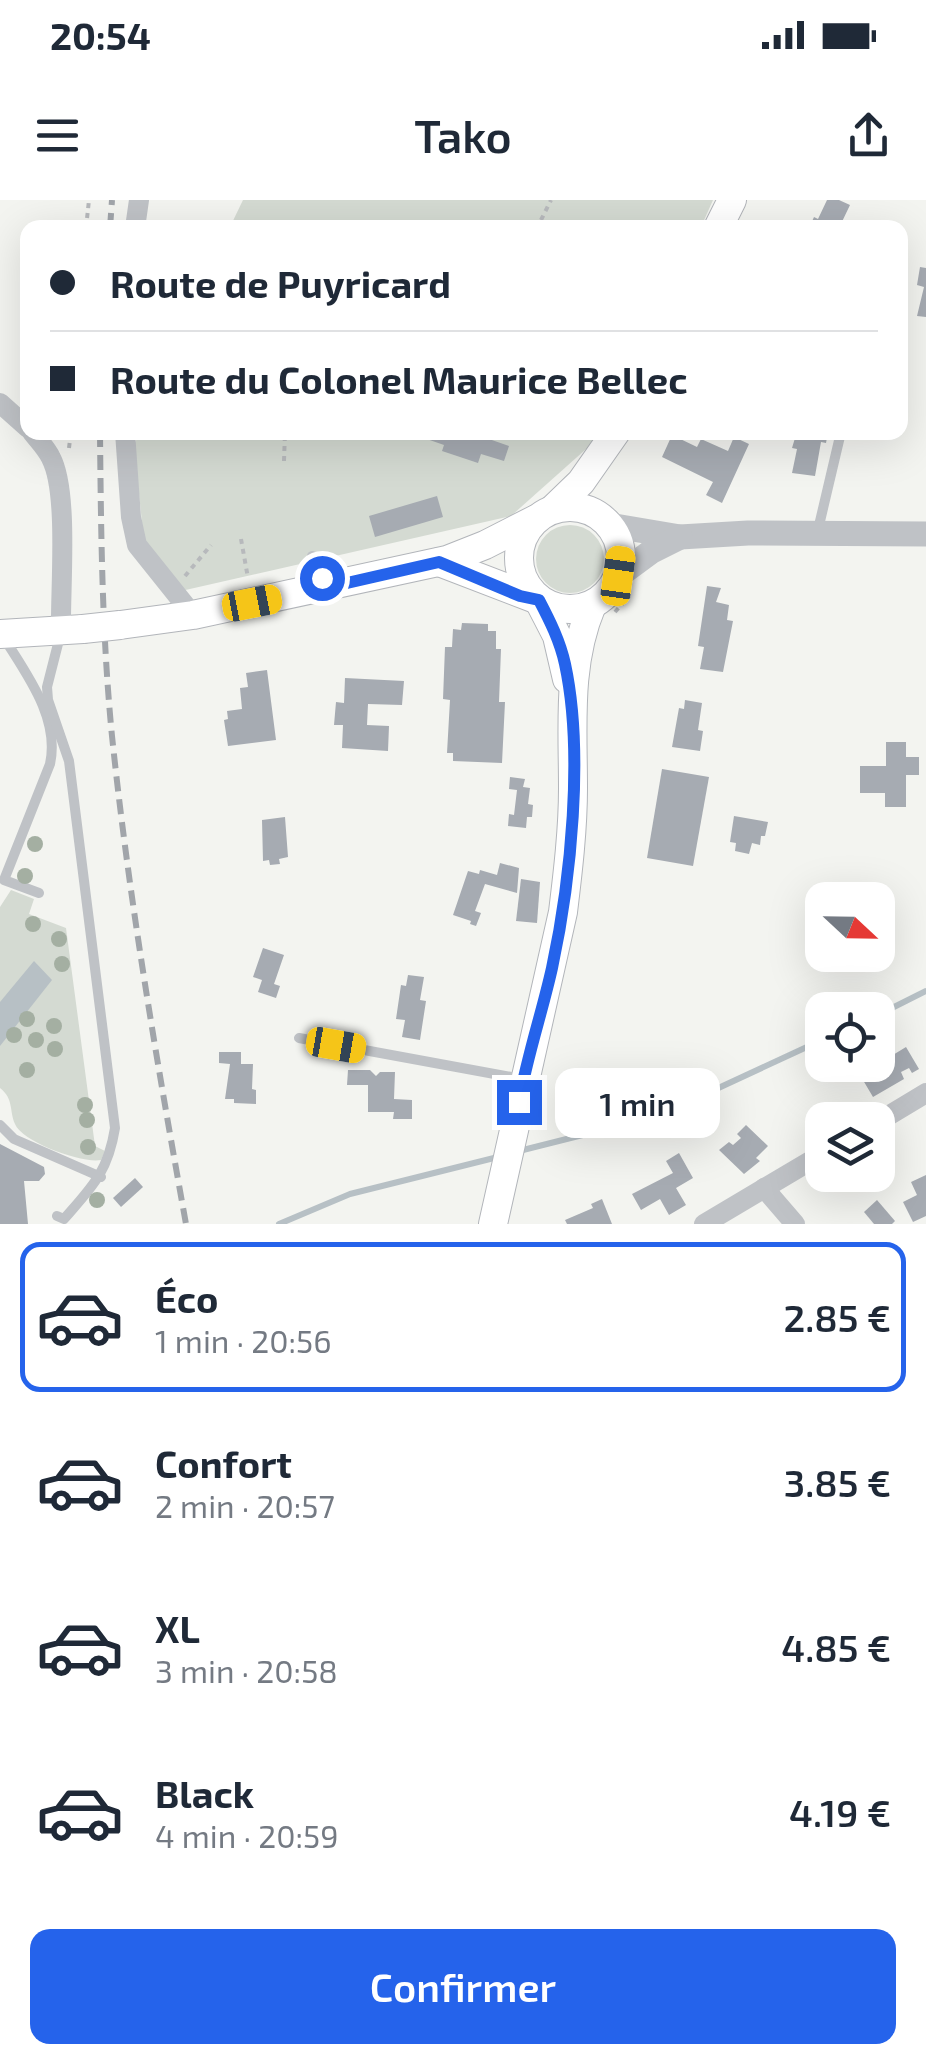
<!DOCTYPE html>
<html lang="fr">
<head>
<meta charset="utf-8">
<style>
  body { margin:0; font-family:"Exo 2",sans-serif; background:#f6f6f7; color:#1f2937; height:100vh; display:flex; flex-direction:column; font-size:38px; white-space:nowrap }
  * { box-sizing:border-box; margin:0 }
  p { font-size:32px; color:#747a83 }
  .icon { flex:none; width:55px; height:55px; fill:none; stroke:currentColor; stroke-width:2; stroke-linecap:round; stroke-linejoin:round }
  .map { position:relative; height:1024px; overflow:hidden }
  .details { display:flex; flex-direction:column; background:#fff; flex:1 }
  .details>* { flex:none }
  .banner { position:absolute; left:20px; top:20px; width:888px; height:220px; border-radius:20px; box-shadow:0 10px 40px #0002; display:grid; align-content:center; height:220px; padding:0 30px; background:#fff }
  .needle { width:65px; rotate:112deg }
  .buttons { position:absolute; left:805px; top:682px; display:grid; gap:20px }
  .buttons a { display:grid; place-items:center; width:90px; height:90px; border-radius:20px; background:#fff; box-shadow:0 10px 40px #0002; font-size:50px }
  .end { position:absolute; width:45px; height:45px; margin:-22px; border:12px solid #2563eb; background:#fff; box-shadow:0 0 0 5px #fff }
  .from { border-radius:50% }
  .bubble { position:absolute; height:70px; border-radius:20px; background:#fff; box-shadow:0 10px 40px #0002; font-size:32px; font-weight:600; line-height:70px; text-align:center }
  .car { position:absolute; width:30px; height:60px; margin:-30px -15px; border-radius:12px; box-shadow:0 0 8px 2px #0007; background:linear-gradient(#f5c518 24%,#345 0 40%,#f5c518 0 76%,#345 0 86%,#f5c518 0) }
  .banner b { display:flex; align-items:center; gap:35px; height:95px; font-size:38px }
  .banner b+b { border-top:2px solid #e0e1e3 }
  .banner i { width:25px; height:25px; background:#1f2937 }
  ul { padding:18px 0 0; list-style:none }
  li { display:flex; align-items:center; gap:30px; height:150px; margin:0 20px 15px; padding:0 10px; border:5px solid transparent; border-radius:20px }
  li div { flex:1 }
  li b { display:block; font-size:38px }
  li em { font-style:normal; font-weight:600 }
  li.on { border-color:#2563eb }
  li>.icon { width:90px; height:90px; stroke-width:1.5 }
  .action { display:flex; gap:20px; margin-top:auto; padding:20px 30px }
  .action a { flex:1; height:115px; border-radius:20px; background:#2563eb; color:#fff; font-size:40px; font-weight:600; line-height:115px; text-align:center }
  .status { display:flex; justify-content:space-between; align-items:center; height:70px; padding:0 50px; background:#fff; direction:ltr }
  .status svg { height:28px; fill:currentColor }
  header { display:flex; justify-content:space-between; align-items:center; height:130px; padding:0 30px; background:#fff; font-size:45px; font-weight:600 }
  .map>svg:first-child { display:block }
  .green { fill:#d4dad2 }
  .water { fill:#b7c0c5 }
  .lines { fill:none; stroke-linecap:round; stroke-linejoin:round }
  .stream { stroke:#b7c0c5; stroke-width:6 }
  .building { fill:#a6abb2 }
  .secondary-casing { stroke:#b2b5ba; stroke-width:30 }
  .path { stroke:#b7b9bc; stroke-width:4; stroke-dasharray:5 5; stroke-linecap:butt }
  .service { stroke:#bfc2c6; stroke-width:10 }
  .minor { stroke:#bfc2c6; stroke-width:20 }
  .tertiary { stroke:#bfc2c6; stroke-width:25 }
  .secondary { stroke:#fff; stroke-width:28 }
  .rail { stroke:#a1a5aa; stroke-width:6; stroke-dasharray:15 8; stroke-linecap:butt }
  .secondary-bridge-casing { stroke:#b2b5ba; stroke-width:30; stroke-linecap:butt }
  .secondary-bridge { stroke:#fff; stroke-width:28 }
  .tree { fill:#a4afa2 }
  .route { stroke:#2563eb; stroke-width:12 }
</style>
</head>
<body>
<div class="status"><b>20:54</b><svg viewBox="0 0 49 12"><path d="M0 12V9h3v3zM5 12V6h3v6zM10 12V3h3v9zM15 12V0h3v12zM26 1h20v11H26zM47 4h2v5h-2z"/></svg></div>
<header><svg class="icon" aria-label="menu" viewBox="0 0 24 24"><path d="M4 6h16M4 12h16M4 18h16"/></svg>Tako<svg class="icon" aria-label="share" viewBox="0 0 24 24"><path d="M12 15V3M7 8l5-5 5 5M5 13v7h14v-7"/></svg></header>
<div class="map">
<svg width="926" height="1024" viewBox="0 0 926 1024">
  <rect width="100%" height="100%" fill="#f3f4f0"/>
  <g class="green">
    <polygon points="243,0 713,0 701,27 230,27"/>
    <polygon points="140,232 604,233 511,316 181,391 144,342 134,245"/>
    <circle cx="570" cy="359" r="34"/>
    <path d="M11 690 34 699 29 714 66 728 95 946 105 951 101 960C83 964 22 942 15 924 9 910 14 899 0 888V707Z"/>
  </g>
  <polygon class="water" points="34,761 52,780 0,846 0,802"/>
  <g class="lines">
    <g class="stream">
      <polyline points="878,815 926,791"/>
      <polyline points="519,951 658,916 822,840"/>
      <polyline points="279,1024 350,994 498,957"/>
    </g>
  </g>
  <g class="building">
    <polygon points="827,0 839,0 850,5 839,28 809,28 814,17 818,19"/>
    <polygon points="920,67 926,68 926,117 917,116 924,87 917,85"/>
    <polygon points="423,232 491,232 489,239 509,246 504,261 481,254 478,263 442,251 444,245 421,237"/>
    <polygon points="804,232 828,232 826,243 821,242 815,276 792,273 797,249 792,248 795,238 803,239"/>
    <polygon points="672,235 697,247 701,239 728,251 734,237 749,244 722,303 706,295 713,282 662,257"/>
    <polygon points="437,296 443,317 375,337 369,316"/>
    <polygon points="707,386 721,388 716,402 729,405 727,420 733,421 723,472 700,469 704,447 698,446"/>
    <polygon points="462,423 488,424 488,431 496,431 496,449 501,449 499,502 505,502 502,563 453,561 453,553 447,553 450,500 443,499 445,447 452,447 453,429 461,430"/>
    <polygon points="267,470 276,540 228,546 224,520 228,519 227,511 242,509 240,488 248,487 246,473"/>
    <polygon points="345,478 404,481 402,505 368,504 367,525 389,526 388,551 342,548 343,525 334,525 336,502 344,503"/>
    <polygon points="685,500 702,503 698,530 703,531 700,551 672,547 679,508 684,509"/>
    <polygon points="886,542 906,542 906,557 919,557 919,575 906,575 906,607 885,607 885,593 860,593 860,566 886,566"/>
    <polygon points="662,569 709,577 693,666 647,658"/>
    <polygon points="510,577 525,579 523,587 530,588 528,604 533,605 532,617 527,617 526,628 508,626 509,614 514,615 517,590 509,589"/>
    <polygon points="734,616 768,622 765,636 761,636 760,645 752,643 749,654 735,651 736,643 730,642"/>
    <polygon points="285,617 288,657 279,659 280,664 270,665 269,660 263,661 262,620"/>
    <polygon points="500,663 519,668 517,693 485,684 475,711 481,713 476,726 470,724 471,721 453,715 468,671 479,674 480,670 497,675"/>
    <polygon points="521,679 540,682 537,723 516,721"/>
    <polygon points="263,748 284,755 274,784 280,786 276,798 258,792 262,780 253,777"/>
    <polygon points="408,775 424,777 420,800 426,801 420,840 402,837 405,820 396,819 401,785 406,786"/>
    <polygon points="906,847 919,869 912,873 909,868 901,872 904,879 873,897 860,875"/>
    <polygon points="219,852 241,852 241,864 253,864 252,889 256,890 256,904 234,903 234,899 225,899 230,864 219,863"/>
    <polygon points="348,870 370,870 376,876 380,872 395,872 394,899 412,900 412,919 393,919 394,912 368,912 368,885 347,885"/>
    <polygon points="746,925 768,946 756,958 760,961 744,974 719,950 729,942 733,945 741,938 737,934"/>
    <polygon points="0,944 44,967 45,974 39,981 24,981 28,1024 0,1024"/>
    <polygon points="679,953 693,978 676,988 686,1005 669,1015 660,999 641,1010 632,994 673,973 666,961"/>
    <polygon points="926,975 926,1016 913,1022 903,1002 917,995 911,982"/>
    <polygon points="135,978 143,987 121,1007 113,998"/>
    <polygon points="602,999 612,1024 567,1024 565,1020 593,1008 591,1004"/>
    <polygon points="877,1000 895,1021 892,1024 874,1024 864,1012"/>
  </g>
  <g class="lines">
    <g class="secondary-casing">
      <g id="secondary">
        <polyline points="718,28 732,0"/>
        <circle cx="570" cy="358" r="51"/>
        <polyline points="553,309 581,282 616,232"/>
        <polyline points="439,362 538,400"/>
        <polyline points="539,401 557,436 567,479"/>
        <polyline points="120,425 193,415 447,360 485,345 536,319"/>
        <polyline points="0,434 83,429"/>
        <path d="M493 1024 563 712C568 671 573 629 573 588 573 525 567 464 592 405"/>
      </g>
    </g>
    <g class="path">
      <polyline points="541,20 551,0"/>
      <polyline points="86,28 89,0"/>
      <polyline points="69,248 71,232"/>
      <polyline points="284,261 285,232"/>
      <polyline points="241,339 248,378"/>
      <polyline points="185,376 211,345"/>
      <polyline points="615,412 629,396"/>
    </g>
    <g class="service">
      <polyline points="817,334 841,232"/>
      <polyline points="312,356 323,382"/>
      <path d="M4 438C27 475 60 518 50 564L4 680 39 693"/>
      <polyline points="299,838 522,879"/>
      <polyline points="0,925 14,939 101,977"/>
      <path d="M57 1016 64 1019C92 987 108 972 115 928L69 561 48 500 47 487 61 432"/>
    </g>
    <g class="minor">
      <polyline points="135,28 139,0"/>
      <polyline points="0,203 28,228"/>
      <path d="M32 232C39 241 47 249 51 258 69 292 60 390 61 431"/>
      <polyline points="125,232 131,317 137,345 193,415"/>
      <polyline points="878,922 926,893"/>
      <polyline points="764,988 795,1024"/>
      <polyline points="704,1024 822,954"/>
    </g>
    <g class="tertiary">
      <polyline points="609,325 680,337 748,333 926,334"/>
      <polyline points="618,376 652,351 680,337"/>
    </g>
    <use href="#secondary" class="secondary"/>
    <g class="rail">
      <polyline points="110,28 112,0"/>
      <path d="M100 232C101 334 102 435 112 536 129 699 157 863 186 1024"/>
    </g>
    <g class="secondary-bridge-casing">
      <polyline id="secondary-bridge" points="83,429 120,425"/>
    </g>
    <use href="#secondary-bridge" class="secondary-bridge"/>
  </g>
  <g class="tree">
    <circle cx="35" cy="644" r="8"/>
    <circle cx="25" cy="676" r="8"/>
    <circle cx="33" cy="724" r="8"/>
    <circle cx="59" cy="739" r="8"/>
    <circle cx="62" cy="764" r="8"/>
    <circle cx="27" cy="819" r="8"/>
    <circle cx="54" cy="826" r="8"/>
    <circle cx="14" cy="835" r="8"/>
    <circle cx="36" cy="840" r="8"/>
    <circle cx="55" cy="849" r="8"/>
    <circle cx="27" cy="870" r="8"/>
    <circle cx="85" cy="905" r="8"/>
    <circle cx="87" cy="920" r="8"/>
    <circle cx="88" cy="947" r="8"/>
    <circle cx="97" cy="1000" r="8"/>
  </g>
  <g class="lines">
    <path class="route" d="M322 378 325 388 439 362 520 396 539 400C550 421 560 441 565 464 584 552 571 680 552 768 542 813 527 856 519 902"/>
  </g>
</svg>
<div class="buttons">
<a><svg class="needle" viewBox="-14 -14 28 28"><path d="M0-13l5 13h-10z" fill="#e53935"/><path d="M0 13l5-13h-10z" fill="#747a83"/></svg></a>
<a><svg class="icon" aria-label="locate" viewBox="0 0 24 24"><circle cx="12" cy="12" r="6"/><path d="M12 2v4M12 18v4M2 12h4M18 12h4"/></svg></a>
<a><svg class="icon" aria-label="layers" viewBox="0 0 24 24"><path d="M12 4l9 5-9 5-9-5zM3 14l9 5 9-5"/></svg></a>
</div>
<i class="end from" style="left:322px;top:378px"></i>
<i class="end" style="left:519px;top:902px"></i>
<div class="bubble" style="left:555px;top:868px;width:165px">1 min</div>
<i class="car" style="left:618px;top:376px;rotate:8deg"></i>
<i class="car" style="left:252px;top:403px;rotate:79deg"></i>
<i class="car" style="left:336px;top:845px;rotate:100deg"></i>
<div class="banner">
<b><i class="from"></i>Route de Puyricard</b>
<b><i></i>Route du Colonel Maurice Bellec</b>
</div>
</div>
<section class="details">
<ul>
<li class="on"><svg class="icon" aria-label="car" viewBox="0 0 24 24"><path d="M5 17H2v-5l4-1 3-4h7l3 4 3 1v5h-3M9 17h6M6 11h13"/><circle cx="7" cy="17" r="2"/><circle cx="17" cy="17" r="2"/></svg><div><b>Éco</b><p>1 min · 20:56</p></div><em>2.85 €</em></li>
<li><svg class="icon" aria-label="car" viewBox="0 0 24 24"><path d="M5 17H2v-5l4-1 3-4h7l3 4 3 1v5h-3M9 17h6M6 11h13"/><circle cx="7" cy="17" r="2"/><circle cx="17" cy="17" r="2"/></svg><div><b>Confort</b><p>2 min · 20:57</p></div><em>3.85 €</em></li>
<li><svg class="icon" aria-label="car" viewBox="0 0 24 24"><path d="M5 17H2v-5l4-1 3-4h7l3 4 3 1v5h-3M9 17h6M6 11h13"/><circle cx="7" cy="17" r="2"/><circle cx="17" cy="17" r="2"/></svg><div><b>XL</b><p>3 min · 20:58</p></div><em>4.85 €</em></li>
<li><svg class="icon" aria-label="car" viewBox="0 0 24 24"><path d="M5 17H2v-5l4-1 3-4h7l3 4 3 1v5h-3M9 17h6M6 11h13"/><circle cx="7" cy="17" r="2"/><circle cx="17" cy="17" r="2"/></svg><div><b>Black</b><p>4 min · 20:59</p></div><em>4.19 €</em></li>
</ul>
<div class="action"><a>Confirmer</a></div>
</section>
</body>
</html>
